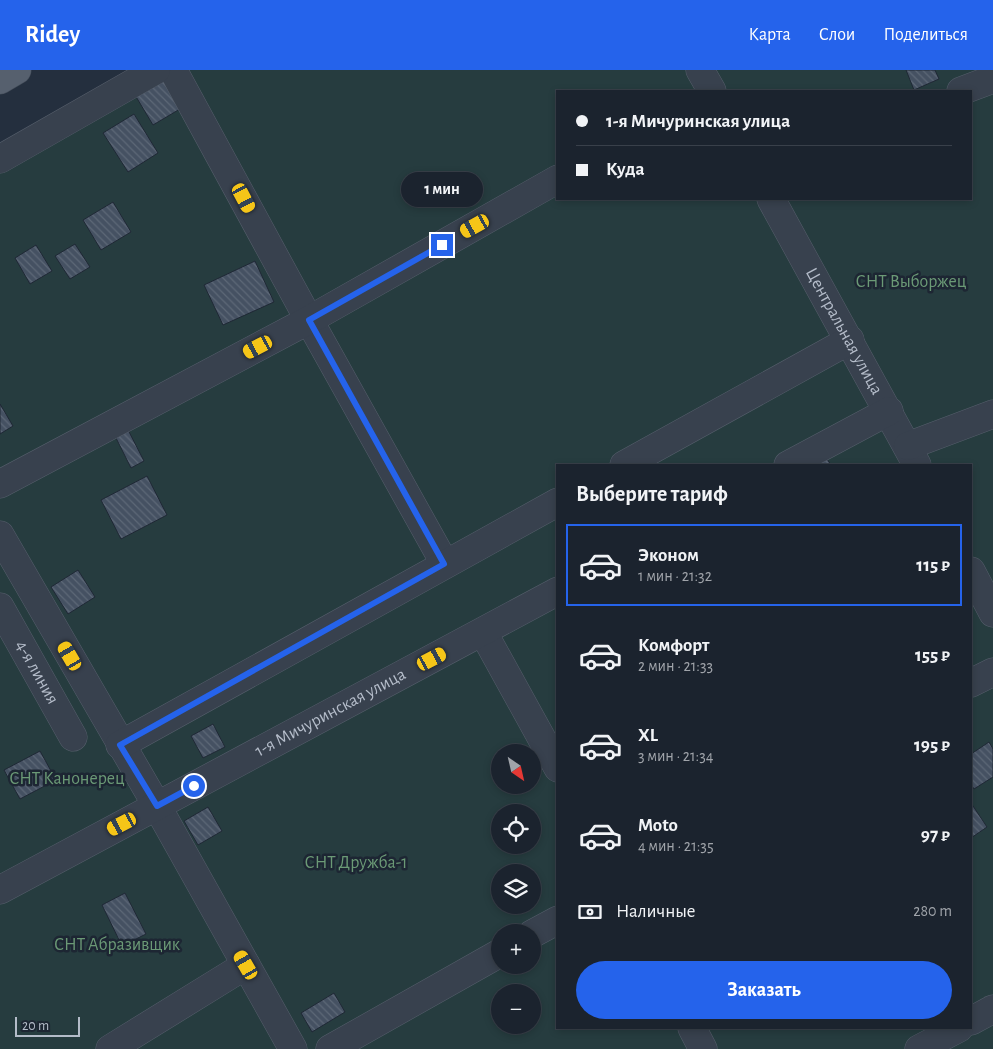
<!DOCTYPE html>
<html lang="ru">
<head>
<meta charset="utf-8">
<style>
  body { margin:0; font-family:"Alegreya Sans",sans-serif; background:#282f3a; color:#f1f3f6; height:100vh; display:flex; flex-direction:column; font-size:19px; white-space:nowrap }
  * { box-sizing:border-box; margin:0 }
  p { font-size:16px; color:#a0a4aa }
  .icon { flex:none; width:28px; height:28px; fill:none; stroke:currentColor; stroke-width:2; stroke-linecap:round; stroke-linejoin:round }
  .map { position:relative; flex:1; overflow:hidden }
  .details { position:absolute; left:556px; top:394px; width:416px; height:565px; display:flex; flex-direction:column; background:#1b232e; border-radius:0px; box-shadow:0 2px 8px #0003,0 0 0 1px #39404a }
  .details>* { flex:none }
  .banner { position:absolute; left:556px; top:20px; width:416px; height:110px; border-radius:0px; box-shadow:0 2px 8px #0003,0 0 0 1px #39404a; display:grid; align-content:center; height:110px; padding:0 20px; background:#1b232e }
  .needle { width:32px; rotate:146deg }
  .buttons { position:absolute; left:491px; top:674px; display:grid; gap:10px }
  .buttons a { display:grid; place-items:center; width:50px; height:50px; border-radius:50%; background:#1b232e; box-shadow:0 2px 8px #0003,0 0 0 1px #39404a; font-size:25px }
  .scale { position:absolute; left:15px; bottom:12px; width:65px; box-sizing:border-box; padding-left:5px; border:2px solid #b4bcc9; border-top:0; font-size:14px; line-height:18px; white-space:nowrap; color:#b4bcc9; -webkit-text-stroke:4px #1d2633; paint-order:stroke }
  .end { position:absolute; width:22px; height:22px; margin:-11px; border:6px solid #2563eb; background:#fff; box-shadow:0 0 0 2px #fff }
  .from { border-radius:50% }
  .bubble { position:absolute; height:35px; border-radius:18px; background:#1b232e; box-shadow:0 2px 8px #0003,0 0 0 1px #39404a; font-size:16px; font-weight:600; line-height:35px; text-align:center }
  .car { position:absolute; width:15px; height:30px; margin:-15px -8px; border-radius:6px; box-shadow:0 0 4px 1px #0007; background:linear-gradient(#f5c518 24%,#345 0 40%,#f5c518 0 76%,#345 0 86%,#f5c518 0) }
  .banner b { display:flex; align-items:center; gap:18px; height:48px; font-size:19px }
  .banner b+b { border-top:1px solid #39404a }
  .banner i { width:12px; height:12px; background:#f1f3f6 }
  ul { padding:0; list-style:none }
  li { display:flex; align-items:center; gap:15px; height:82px; margin:0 10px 8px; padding:0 10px; border:2px solid transparent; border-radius:0px }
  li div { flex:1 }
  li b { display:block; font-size:19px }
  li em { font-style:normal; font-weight:600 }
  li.active { border-color:#2563eb }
  li>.icon { width:45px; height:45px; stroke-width:1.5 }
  h2 { padding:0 20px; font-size:22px; line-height:60px }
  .pay { display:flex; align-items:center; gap:12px; height:55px; padding:0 20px; font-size:19px }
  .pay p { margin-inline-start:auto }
  .primary-button { display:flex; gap:10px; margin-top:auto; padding:10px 20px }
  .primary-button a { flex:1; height:58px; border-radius:30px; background:#2563eb; color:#fff; font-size:20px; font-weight:600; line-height:58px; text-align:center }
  header { display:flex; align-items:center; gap:30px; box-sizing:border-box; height:70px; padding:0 25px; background:#2563eb; color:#fff }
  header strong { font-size:24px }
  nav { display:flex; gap:28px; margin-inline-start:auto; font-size:18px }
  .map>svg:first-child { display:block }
  .garden { fill:#263c3f; fill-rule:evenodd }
  .building { fill:url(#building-back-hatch); stroke:#1f2835 }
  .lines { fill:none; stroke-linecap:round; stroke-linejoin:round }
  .minor-casing { stroke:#565f6c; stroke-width:29 }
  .major-casing { stroke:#414a57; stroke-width:29 }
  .minor { stroke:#38414e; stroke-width:28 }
  .major { stroke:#56606e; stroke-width:28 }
  .route { stroke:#2563eb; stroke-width:6 }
  .labels { text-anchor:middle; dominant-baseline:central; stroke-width:5; stroke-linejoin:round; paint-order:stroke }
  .park-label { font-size:18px; fill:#6b9a76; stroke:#1d2633 }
  .street-label { font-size:18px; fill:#b4bcc9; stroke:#1d2633 }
</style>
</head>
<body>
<header>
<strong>Ridey</strong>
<nav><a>Карта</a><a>Слои</a><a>Поделиться</a></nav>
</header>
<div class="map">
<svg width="993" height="979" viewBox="0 0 993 979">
  <defs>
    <pattern id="building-back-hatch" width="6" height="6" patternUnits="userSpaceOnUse" patternTransform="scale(1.25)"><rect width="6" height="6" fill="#455162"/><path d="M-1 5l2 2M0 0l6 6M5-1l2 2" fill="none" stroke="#5d6877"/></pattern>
  </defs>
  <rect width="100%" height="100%" fill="#242f3e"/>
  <path class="garden" d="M156 0H993V979H0V91ZM558 21H971V129H558ZM558 395H971V958H558ZM500 682H532V715H500ZM500 742H532V775H500ZM500 802H532V835H500ZM500 862H532V895H500ZM500 922H532V955H500Z"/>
  <g class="building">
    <polygon points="906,0 935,0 939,9 914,20"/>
    <polygon points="167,5 185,36 153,55 135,25"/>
    <polygon points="134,44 158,83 128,102 103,63"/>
    <polygon points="113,132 131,162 101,180 83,150"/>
    <polygon points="75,174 90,197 70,209 55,186"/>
    <polygon points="36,175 52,201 30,214 15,188"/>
    <polygon points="255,191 274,232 223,255 204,215"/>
    <polygon points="0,334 13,356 0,364"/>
    <polygon points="125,354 144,391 131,398 112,360"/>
    <polygon points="823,383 831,395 804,395"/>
    <polygon points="147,406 167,445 121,469 101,430"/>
    <polygon points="78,500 95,527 68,544 51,517"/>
    <polygon points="213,654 225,677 203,688 191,666"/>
    <polygon points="989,672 993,679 993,707 974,719 971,714 971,684"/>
    <polygon points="40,681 56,710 20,729 4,700"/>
    <polygon points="971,733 987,757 971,768"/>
    <polygon points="208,737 222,761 198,775 184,751"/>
    <polygon points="125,823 146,864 122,876 102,835"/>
    <polygon points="334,923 345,942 312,962 301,943"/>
  </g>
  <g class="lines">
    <g class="minor-casing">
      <g id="minor">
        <polyline points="173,0 309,250 445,494"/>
        <polyline points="700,0 712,21"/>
        <polyline points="961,21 993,9"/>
        <polyline points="0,89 156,0"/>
        <path id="s1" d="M771 129 917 395"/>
        <polyline points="908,376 993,344"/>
        <polyline points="624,395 850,270"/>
        <polyline points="788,395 889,341"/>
        <polyline points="0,414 309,250 558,109"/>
        <polyline points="0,465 157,736 293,979"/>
        <polyline points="971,501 993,543"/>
        <path id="s2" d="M0 537 73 667"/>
        <polyline points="483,562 558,698"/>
        <polyline points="971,613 993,602"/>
        <polyline points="120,675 558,432"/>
        <path id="s3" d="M0 820 558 521"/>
        <polyline points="532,864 558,850"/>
        <polyline points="971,951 993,939"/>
        <polyline points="692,958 703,979"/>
        <polyline points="110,979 246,895"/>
        <polyline points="330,979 500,883"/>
        <polyline points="919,979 959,958"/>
      </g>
    </g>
    <g class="major-casing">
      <polyline id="major" points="0,10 17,0"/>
    </g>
    <use href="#minor" class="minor"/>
    <use href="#major" class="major"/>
  </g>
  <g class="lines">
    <polyline class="route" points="194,716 157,736 120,675 444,494 309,250 442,175"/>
  </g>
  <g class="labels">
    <g class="park-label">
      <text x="911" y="212">СНТ Выборжец</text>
      <text x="67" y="709">СНТ Канонерец</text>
      <text x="356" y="793">СНТ Дружба-1</text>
      <text x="117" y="875">СНТ Абразивщик</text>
    </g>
    <g class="street-label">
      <text stroke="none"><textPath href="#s1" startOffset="151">Центральная улица</textPath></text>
      <text stroke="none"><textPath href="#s2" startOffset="75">4-я линия</textPath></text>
      <text stroke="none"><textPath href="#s3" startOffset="375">1-я Мичуринская улица</textPath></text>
    </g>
  </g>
</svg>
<div class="buttons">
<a><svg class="needle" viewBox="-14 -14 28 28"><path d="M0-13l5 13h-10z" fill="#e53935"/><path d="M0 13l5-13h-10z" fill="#a0a4aa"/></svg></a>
<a><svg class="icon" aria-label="locate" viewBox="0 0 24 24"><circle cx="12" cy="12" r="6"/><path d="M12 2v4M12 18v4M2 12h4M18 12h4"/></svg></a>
<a><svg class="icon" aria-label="layers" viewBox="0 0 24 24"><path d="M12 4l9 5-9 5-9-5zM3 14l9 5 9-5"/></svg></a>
<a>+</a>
<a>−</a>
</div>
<div class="scale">20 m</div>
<i class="end from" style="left:194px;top:716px"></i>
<i class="end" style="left:442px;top:175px"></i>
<div class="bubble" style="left:401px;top:102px;width:82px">1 мин</div>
<i class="car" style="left:244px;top:128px;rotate:152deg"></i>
<i class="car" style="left:475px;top:156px;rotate:241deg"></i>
<i class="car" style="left:258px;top:277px;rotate:242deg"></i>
<i class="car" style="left:70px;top:586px;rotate:330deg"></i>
<i class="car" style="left:432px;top:589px;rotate:62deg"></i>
<i class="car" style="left:122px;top:754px;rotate:242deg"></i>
<i class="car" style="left:246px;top:895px;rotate:330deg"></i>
<div class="banner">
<b><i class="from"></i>1-я Мичуринская улица</b>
<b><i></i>Куда</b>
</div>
<section class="details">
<h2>Выберите тариф</h2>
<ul>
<li class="active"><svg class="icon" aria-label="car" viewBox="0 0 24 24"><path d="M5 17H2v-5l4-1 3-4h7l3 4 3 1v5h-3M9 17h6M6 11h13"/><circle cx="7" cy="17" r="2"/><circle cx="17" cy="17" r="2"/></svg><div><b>Эконом</b><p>1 мин · 21:32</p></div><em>115 ₽</em></li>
<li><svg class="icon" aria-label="car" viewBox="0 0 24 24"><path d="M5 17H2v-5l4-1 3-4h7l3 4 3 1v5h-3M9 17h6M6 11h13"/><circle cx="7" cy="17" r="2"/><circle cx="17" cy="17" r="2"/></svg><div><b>Комфорт</b><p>2 мин · 21:33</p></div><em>155 ₽</em></li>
<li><svg class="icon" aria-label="car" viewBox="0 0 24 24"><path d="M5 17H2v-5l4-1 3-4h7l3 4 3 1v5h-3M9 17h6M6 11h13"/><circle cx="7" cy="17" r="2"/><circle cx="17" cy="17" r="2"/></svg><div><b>XL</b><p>3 мин · 21:34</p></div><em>195 ₽</em></li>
<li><svg class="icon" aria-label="car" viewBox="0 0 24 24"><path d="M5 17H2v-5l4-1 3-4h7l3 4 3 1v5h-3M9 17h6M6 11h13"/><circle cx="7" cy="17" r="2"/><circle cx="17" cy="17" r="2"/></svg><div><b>Moto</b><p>4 мин · 21:35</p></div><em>97 ₽</em></li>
</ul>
<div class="pay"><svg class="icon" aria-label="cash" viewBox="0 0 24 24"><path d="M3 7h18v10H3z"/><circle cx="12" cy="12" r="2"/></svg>Наличные<p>280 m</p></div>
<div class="primary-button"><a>Заказать</a></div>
</section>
</div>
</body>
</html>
